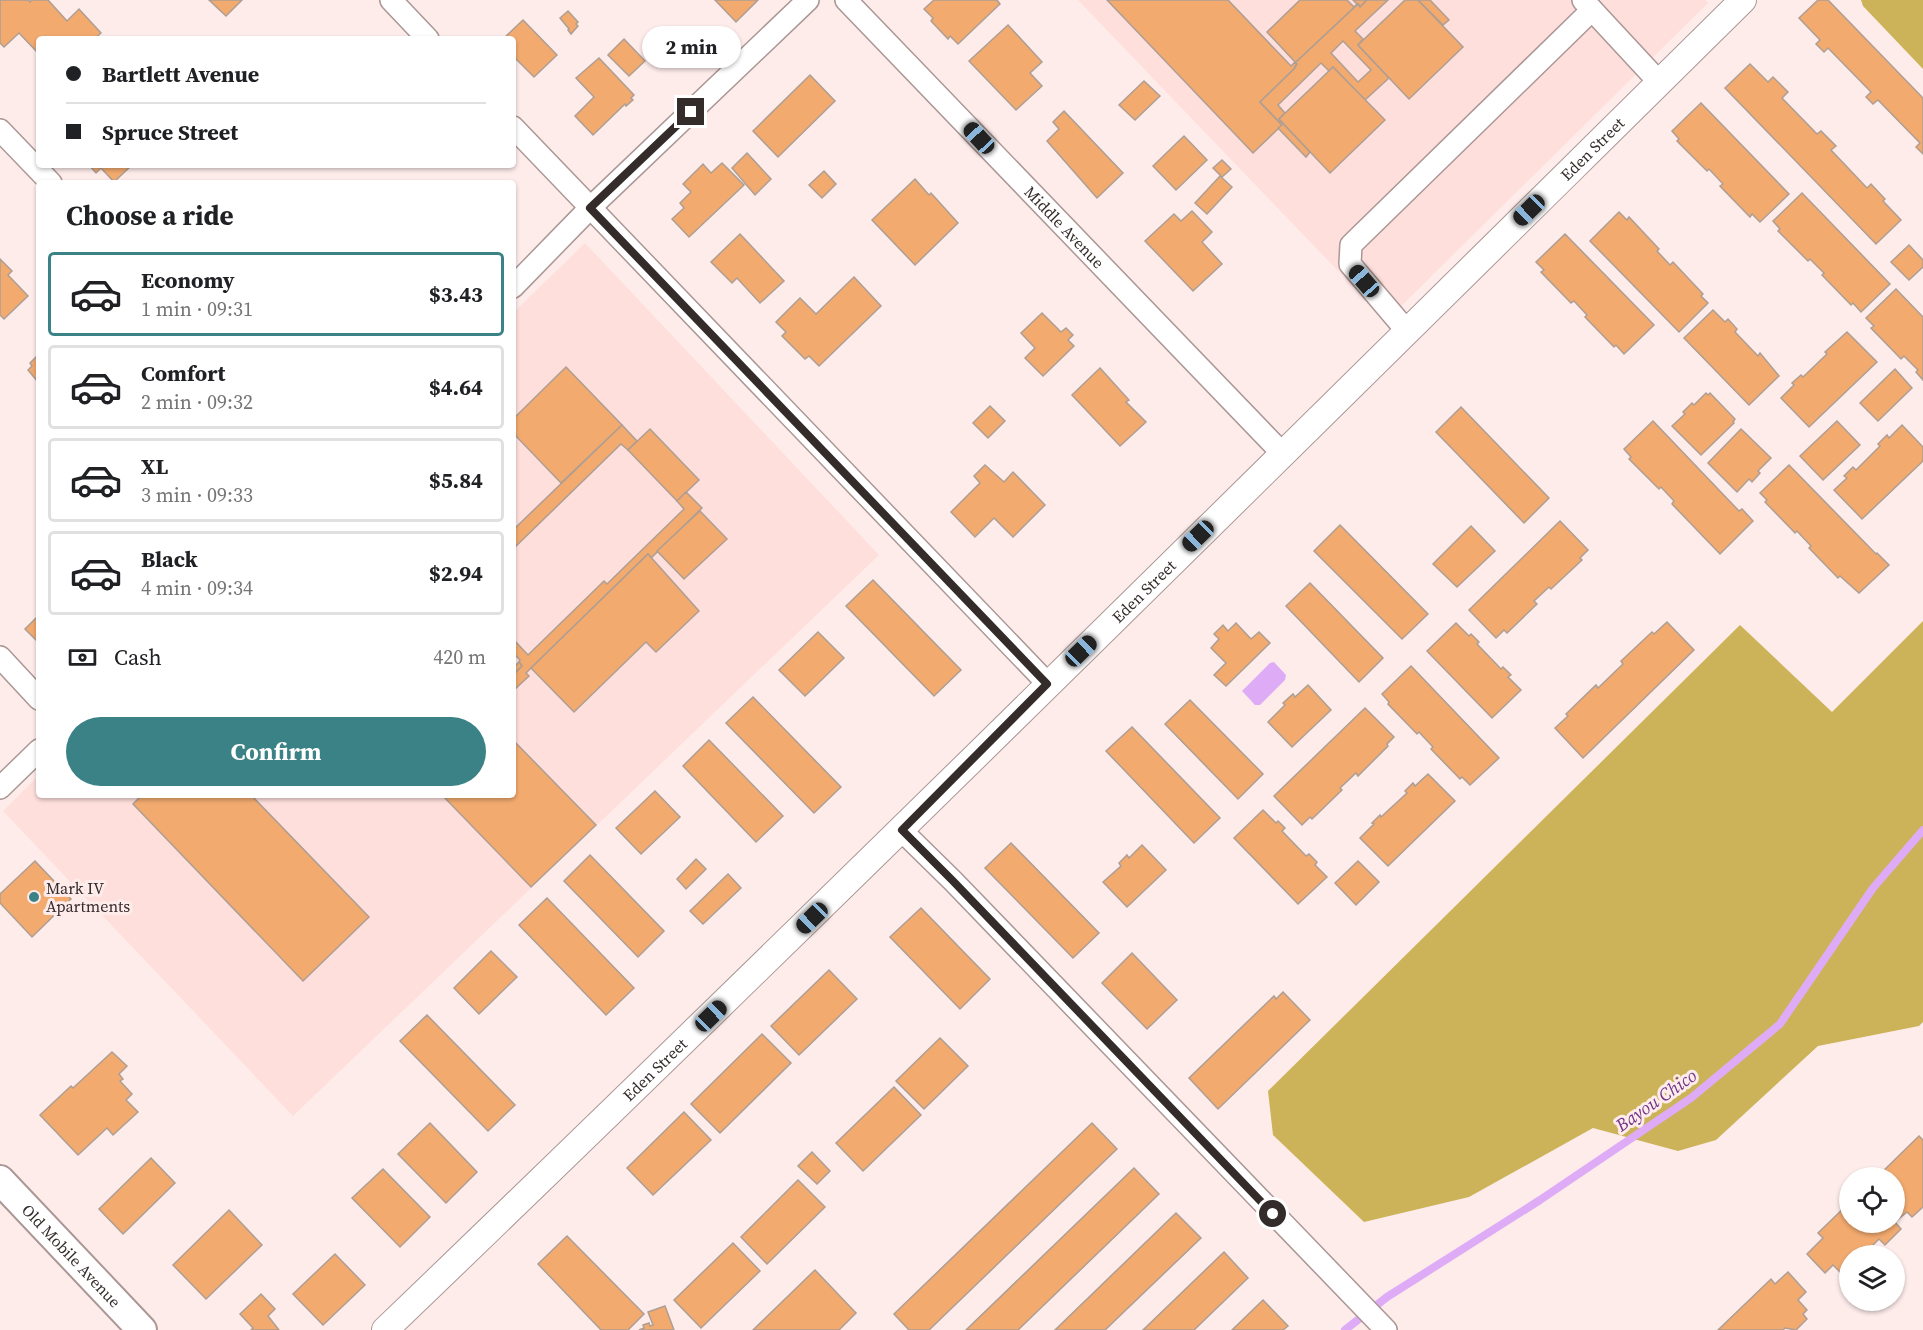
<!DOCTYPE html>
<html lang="en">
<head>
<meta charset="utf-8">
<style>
  body { margin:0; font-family:"Source Serif 4",serif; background:#f2f2f2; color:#202124; height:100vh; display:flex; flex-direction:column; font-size:22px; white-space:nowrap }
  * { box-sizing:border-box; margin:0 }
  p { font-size:20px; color:#757577 }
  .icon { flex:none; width:33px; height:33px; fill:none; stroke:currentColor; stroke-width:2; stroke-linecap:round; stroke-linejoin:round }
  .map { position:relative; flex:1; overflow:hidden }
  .drawer { position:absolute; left:36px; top:180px; width:480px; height:618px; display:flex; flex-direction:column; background:#fff; border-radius:6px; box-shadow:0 2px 4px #0004 }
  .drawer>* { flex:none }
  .hud { position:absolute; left:36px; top:36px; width:480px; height:132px; border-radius:6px; box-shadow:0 2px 4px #0004; display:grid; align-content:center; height:132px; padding:0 30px; background:#fff }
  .buttons { position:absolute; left:1839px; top:1167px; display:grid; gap:12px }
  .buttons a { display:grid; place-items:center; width:66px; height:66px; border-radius:50%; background:#fff; box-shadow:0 2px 4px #0004; font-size:30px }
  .end { position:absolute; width:27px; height:27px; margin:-14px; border:8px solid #342c2b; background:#fff; box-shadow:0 0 0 3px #fff }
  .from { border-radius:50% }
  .bubble { position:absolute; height:42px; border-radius:21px; background:#fff; box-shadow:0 2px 4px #0004; font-size:20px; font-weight:700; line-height:42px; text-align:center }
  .car { position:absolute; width:18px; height:36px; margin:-18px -9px; border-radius:8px; box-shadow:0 0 4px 2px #0007; background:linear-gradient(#222 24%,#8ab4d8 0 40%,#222 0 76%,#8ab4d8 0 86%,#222 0) }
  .hud b { display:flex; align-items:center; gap:21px; height:57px; font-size:22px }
  .hud b+b { border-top:2px solid #e0e0e0 }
  .hud i { width:15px; height:15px; background:#202124 }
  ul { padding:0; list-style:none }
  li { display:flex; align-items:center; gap:18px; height:84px; margin:0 12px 9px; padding:0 18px; border:3px solid #e0e0e0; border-radius:6px }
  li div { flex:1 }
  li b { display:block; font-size:22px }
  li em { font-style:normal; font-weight:700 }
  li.current { border-color:#3a8286 }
  li>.icon { width:54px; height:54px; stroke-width:1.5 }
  h2 { padding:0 30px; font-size:27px; line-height:72px }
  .pay { display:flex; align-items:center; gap:15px; height:66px; padding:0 30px; font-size:22px }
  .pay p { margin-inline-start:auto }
  .action { display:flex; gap:12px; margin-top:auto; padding:12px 30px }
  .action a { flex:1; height:69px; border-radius:36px; background:#3a8286; color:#fff; font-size:24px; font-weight:700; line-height:69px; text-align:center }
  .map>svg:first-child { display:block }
  .built { fill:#fedfdc }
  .forest { fill:#ccb359 }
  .water { fill:#deacf6 }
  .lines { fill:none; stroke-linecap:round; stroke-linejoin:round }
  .stream { stroke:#deacf6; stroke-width:8 }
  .building { fill:#f2aa6f; stroke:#ae9e93; stroke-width:1.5; fill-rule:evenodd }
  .minor-casing { stroke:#ab9795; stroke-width:24 }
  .tertiary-casing { stroke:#ab9795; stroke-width:28 }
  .secondary-casing { stroke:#ab9795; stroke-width:32 }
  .minor { stroke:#fff; stroke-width:21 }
  .tertiary { stroke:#fff; stroke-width:26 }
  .secondary { stroke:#fff; stroke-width:28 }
  .route { stroke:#342c2b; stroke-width:8 }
  .poi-dot { fill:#3a8286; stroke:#feeceb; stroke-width:2 }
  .labels { text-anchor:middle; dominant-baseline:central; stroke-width:6; stroke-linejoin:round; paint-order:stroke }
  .street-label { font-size:16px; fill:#342c2b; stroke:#feeceb }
  .poi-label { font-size:16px; fill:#342c2b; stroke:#feeceb; text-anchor:start }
  .water-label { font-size:18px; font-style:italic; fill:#71368b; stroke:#feeceb }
</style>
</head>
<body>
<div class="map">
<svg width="1923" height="1330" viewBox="0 0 1923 1330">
  <rect width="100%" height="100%" fill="#feeceb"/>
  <g class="built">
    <polygon points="1078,0 1705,0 1708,3 1386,321"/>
    <polygon points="585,243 879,555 293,1116 3,811 39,775 39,795 513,795 513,313"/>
  </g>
  <g class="forest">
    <polygon points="1861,0 1923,0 1923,69 1863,6"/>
    <polygon points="1923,621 1923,1022 1919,1026 1818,1046 1716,1140 1678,1151 1593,1128 1469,1197 1364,1222 1273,1135 1268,1091 1740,625 1832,712"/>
  </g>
  <polygon class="water" points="1274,662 1286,675 1285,680 1260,705 1255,705 1242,691 1270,663"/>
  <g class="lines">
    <polyline class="stream" points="1345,1330 1387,1297 1540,1200 1691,1098 1780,1024 1873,888 1923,830"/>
  </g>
  <g class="building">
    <polygon points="0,0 29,0 30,2 32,0 48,0 67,21 79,9 101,33 94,39 39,39 39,54 19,33 4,47 0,43"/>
    <polygon points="209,0 242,0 226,16"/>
    <polygon points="715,0 758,0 736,22"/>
    <polygon points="934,0 997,0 1000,4 958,44 950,36 948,39 931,21 933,18 924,9"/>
    <polygon points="1107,0 1228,0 1291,66 1295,62 1267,32 1300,0 1347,0 1354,7 1357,4 1353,0 1367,0 1360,7 1358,4 1295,63 1297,64 1294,69 1260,102 1282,125 1253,153"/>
    <path d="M1367 0H1388L1355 31 1363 39 1358 45 1389 78 1365 100 1333 67 1329 71 1321 63 1278 105 1285 113 1279 119 1310 152 1306 157 1278 128 1282 125 1260 102 1294 69 1297 64 1295 63 1358 4 1360 7ZM1343 41 1371 70 1358 82 1331 53Z"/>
    <polygon points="1405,0 1418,0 1463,47 1409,99 1358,45"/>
    <polygon points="1418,0 1430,0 1449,20 1443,25"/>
    <polygon points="1818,0 1828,0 1923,98 1923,154 1916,147 1920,143 1878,100 1873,104 1866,97 1871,92 1828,48 1824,52 1816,44 1820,40 1799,18"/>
    <polygon points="568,11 578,22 576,24 578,26 571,34 568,30 569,29 560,18"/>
    <polygon points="523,20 557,55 534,77 513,56 513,39 503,39"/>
    <polygon points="1008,25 1042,62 1030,73 1042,86 1016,110 969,61"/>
    <polygon points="624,39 645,61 629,76 608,55"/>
    <polygon points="599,58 634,95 631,98 633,100 626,106 625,104 593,135 575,116 594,97 576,78"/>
    <polygon points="1750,64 1768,82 1773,77 1788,92 1782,98 1817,134 1821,131 1836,146 1831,150 1867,188 1871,184 1885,199 1883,201 1901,220 1876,244 1725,88"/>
    <polygon points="1333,67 1385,120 1330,173 1279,119"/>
    <polygon points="810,75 835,101 778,157 753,131"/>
    <polygon points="1144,81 1160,96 1135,120 1119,105"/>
    <polygon points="1701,103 1789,194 1760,222 1752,214 1750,217 1720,186 1723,184 1709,169 1707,171 1677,141 1679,139 1672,131"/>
    <polygon points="1064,111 1123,173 1097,198 1047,141 1059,129 1053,122"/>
    <polygon points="1184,136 1207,160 1176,190 1153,166"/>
    <polygon points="747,153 771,179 755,195 732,168"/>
    <polygon points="1222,160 1231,169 1222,177 1213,168"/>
    <polygon points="722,163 744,185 689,237 672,219 684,208 680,203 691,192 683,184 703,164 711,173"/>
    <polygon points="89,165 132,165 114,182 101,168 96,173"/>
    <polygon points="824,171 836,184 822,198 809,185"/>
    <polygon points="1220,176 1232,187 1207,214 1195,203"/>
    <polygon points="915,179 929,195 931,193 958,223 915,265 872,220"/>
    <polygon points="1802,193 1890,284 1861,312 1853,303 1851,305 1822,275 1824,273 1810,259 1808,261 1778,231 1780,229 1773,221"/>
    <polygon points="1192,211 1212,232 1202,242 1222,264 1193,291 1145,241 1174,214 1181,221"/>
    <polygon points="1619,212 1627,220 1629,217 1659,249 1657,251 1670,265 1673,262 1703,294 1701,296 1708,303 1679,332 1590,241"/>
    <polygon points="740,234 784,281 760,303 737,278 732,283 711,262"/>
    <polygon points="1565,234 1654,325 1624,354 1616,345 1614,347 1585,317 1587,315 1574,301 1571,303 1541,272 1544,270 1536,262"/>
    <polygon points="1909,245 1923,260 1923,267 1909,280 1891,262"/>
    <polygon points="0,259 12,271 8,275 28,296 4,319 0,315"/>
    <polygon points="854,277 881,306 819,366 809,356 805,359 782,336 786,332 776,322 800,298 816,314"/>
    <polygon points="1896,289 1923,317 1923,380 1916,372 1918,370 1904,356 1901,359 1871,328 1874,326 1866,318"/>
    <polygon points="1713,310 1725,322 1728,319 1737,329 1735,332 1758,356 1760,353 1779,376 1749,405 1684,338"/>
    <polygon points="1042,313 1061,332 1066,328 1073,335 1068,340 1074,346 1043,376 1025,358 1035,348 1021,333"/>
    <polygon points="1847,332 1877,362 1809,427 1781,398 1794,385 1792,383 1801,375 1803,377 1827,354 1825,352"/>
    <polygon points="36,357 39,359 38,382 28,370 32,366 30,363"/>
    <polygon points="566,367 622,425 561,483 513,433 513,419"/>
    <polygon points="1100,368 1129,400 1126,402 1146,422 1120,446 1072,395"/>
    <polygon points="1895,369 1912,388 1878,421 1860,403"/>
    <polygon points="1706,393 1708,395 1710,393 1735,419 1733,422 1734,423 1701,455 1672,426 1685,414 1683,412 1692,403 1694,405"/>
    <polygon points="990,406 1005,421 988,438 973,423"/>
    <polygon points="1461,407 1549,498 1524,523 1436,432"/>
    <polygon points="1653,421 1739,511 1742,509 1753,521 1720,554 1672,504 1674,501 1661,487 1659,489 1629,459 1631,457 1624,449"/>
    <polygon points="1837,421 1860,445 1823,480 1800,456"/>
    <polygon points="622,425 637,441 628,450 621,444 513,549 513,530"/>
    <polygon points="1902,425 1923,447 1923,461 1862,519 1834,490 1847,478 1844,476 1853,467 1856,470 1880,446 1878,444 1887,435 1889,438"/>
    <polygon points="650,429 699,480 677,501 628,450"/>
    <polygon points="1741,429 1771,458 1758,471 1760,473 1752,482 1749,479 1737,492 1708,463"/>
    <polygon points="985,465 1004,482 1013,472 1045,505 1013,537 994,518 975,537 951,512 980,483 974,476"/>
    <polygon points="1789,465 1876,554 1877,553 1889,565 1859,593 1840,576 1838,578 1809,548 1811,546 1797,531 1795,533 1765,502 1767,500 1760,493"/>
    <polygon points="686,492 702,508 651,558 648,554 526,673 529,676 513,691 513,675 522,666 519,662 520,660 513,653 513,639 528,655 604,581 607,584 684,509 677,501"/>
    <polygon points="700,511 727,539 684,579 657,551"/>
    <polygon points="1560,521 1588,550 1580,558 1582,560 1551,589 1549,587 1534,601 1537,604 1507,633 1504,630 1496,638 1469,610"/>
    <polygon points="1340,525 1428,614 1402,639 1314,551"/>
    <polygon points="1471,526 1495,551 1457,587 1433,564"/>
    <polygon points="648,554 699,611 656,652 646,642 574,712 531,668"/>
    <polygon points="873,580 961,670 934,696 846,606"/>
    <polygon points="1310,583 1383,658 1359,682 1286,606"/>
    <polygon points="39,615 39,643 25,629"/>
    <polygon points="1667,622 1694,650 1583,758 1555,728 1568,716 1566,714 1596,685 1598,688 1623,664 1621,661 1652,632 1654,634"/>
    <polygon points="1236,623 1251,639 1259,632 1270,643 1226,686 1214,675 1226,663 1211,648 1219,639 1214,634 1223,625 1228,631"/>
    <polygon points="1456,623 1469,636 1471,634 1479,642 1477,644 1501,669 1503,667 1511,675 1508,677 1521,690 1492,718 1427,651"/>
    <polygon points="818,632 844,658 805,696 779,670"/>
    <polygon points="519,662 522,666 513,675 513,668"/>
    <polygon points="1411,666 1499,758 1470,785 1462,777 1460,779 1431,749 1433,747 1419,732 1417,734 1388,704 1389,702 1382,694"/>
    <polygon points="1308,685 1331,710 1292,747 1268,722 1285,705 1283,703 1293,694 1295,697"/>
    <polygon points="753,697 841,787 814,813 726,723"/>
    <polygon points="1190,700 1263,774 1238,799 1165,724"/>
    <polygon points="1365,708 1394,737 1387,744 1388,746 1358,776 1356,773 1340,788 1342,790 1312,819 1310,817 1302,825 1274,796"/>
    <polygon points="1132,727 1220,818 1194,843 1106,751"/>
    <polygon points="513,740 596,825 531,887 442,795 513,795"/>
    <polygon points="709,740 783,816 756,842 683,766"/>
    <polygon points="1428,774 1455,801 1388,866 1360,838 1374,824 1372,823 1380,815 1381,817 1407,793 1405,791 1413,783 1415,786"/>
    <polygon points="655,791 680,817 641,854 616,828"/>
    <polygon points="142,795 251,795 369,917 303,981 133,804"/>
    <polygon points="1263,810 1276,823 1278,821 1285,828 1282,831 1306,856 1309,854 1317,862 1315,865 1327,877 1298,904 1234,838"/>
    <polygon points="1011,843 1099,933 1073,958 985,868"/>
    <polygon points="1142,845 1166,870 1127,907 1103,882 1121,866 1119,863 1127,855 1129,858"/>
    <polygon points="590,855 664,931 638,957 564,881"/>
    <polygon points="696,859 706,869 686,889 677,879"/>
    <polygon points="35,861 71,899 32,937 0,903 0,894"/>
    <polygon points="1358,861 1379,882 1356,905 1335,883"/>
    <polygon points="728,874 741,888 703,924 690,911"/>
    <polygon points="547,898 634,988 606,1015 519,925"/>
    <polygon points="921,908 990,979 960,1009 890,937"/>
    <polygon points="491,951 517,977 479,1014 454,988"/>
    <polygon points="1132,953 1177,1000 1147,1029 1102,983"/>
    <polygon points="829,970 857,999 799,1055 771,1026"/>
    <polygon points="1283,992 1310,1020 1218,1109 1189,1078 1274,996 1276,999"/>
    <polygon points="427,1015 515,1105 488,1131 400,1041"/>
    <polygon points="762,1034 791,1063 720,1133 691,1104"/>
    <polygon points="940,1038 968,1066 924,1109 896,1081"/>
    <polygon points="112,1052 127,1066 119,1074 123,1079 120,1081 132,1094 126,1100 138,1112 113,1135 107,1128 78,1155 40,1115 71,1086 73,1088"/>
    <polygon points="894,1087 921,1115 863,1171 836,1143"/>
    <polygon points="684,1112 711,1140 653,1195 627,1168"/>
    <polygon points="430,1123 477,1172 446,1203 398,1154"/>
    <polygon points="1092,1123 1117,1149 929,1330 909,1330 894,1314"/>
    <polygon points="1919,1136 1923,1140 1923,1207 1912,1217 1907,1212 1895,1222 1901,1229 1885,1245 1879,1239 1868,1250 1873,1256 1850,1256 1850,1267 1842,1274 1833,1265 1825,1273 1807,1254 1823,1238 1818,1233 1850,1202 1850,1222 1894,1222 1894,1178 1876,1178"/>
    <polygon points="812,1152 830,1171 817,1184 798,1166"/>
    <polygon points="151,1158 175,1183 123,1234 99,1209"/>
    <polygon points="1134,1168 1159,1194 1018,1330 966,1330"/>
    <polygon points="383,1169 430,1217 400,1247 352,1198"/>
    <polygon points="798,1180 825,1207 767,1264 741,1237"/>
    <polygon points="229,1210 262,1245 206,1299 173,1265"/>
    <polygon points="1176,1213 1201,1238 1105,1330 1055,1330"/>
    <polygon points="567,1236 644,1314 628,1330 601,1330 538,1264"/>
    <polygon points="733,1243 760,1271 701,1328 674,1300"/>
    <polygon points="1224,1252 1248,1278 1194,1330 1143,1330"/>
    <polygon points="335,1254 365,1285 323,1325 293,1294"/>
    <polygon points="815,1270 856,1313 839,1330 753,1330"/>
    <polygon points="1788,1272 1806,1292 1798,1300 1807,1310 1803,1314 1807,1319 1796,1330 1785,1328 1783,1330 1718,1330 1771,1279 1775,1284"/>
    <polygon points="261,1294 275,1309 268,1316 279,1330 251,1330 253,1328 240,1314"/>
    <polygon points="1263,1300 1288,1326 1283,1330 1232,1330"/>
    <polygon points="665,1306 674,1330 639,1330 644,1328 643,1325 649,1323 650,1326 653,1325 648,1312"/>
  </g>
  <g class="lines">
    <g class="minor-casing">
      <g id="minor">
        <polyline points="391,0 428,39"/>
        <path id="s1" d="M846 0 1282 453"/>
        <polyline points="1583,0 1659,82"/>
        <polyline points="513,127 1048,684"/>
        <polyline points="0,130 51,183"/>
        <polyline points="513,287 590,208 808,0"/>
        <polyline points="1406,330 1350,264 1351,245 1592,10"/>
        <polyline points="0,657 39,699"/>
        <polyline points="0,788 39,750"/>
        <polyline points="901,830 953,881 1386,1330"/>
      </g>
    </g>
    <g class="tertiary-casing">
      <g id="tertiary">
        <path id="s2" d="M385 1330C842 891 1292 445 1743 0"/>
      </g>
    </g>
    <g class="secondary-casing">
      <g id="secondary">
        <path id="s3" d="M0 1180 142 1330"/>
      </g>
    </g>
    <use href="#minor" class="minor"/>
    <use href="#tertiary" class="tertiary"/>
    <use href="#secondary" class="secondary"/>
  </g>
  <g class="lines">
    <polyline class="route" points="691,112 590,208 1047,684 902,830 953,881 1273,1214"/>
  </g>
  <circle class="poi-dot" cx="34" cy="897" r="6"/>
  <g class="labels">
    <g class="street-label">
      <text stroke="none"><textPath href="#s2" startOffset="1689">Eden Street</textPath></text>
      <text stroke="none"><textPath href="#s1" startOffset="315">Middle Avenue</textPath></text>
      <text stroke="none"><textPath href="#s2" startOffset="1059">Eden Street</textPath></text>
      <text stroke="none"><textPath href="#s2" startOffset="375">Eden Street</textPath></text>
      <text stroke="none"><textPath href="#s3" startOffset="104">Old Mobile Avenue</textPath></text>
    </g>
    <g class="poi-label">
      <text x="46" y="888">Mark IV<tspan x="46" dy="18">Apartments</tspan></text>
    </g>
    <g class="water-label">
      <text transform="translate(1656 1100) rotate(-35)">Bayou Chico</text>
    </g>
  </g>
</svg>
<div class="buttons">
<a><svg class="icon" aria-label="locate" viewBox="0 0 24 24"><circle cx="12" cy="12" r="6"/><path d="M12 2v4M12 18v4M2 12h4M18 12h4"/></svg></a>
<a><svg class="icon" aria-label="layers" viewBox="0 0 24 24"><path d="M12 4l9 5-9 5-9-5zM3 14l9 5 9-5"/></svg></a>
</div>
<i class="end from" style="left:1273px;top:1214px"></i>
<i class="end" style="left:691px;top:112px"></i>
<div class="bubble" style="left:642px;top:26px;width:99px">2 min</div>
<i class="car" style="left:979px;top:138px;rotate:317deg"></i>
<i class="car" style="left:1529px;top:210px;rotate:226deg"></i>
<i class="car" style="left:1364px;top:281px;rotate:319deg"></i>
<i class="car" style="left:1198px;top:536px;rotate:226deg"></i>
<i class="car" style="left:1081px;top:651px;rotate:46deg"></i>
<i class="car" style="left:812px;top:918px;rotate:226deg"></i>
<i class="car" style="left:711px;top:1016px;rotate:46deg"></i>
<div class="hud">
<b><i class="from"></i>Bartlett Avenue</b>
<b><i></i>Spruce Street</b>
</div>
<section class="drawer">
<h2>Choose a ride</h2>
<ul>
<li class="current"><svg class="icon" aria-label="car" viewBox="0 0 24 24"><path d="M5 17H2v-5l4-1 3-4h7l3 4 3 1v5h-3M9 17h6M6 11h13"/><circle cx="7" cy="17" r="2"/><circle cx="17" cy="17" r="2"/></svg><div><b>Economy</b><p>1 min · 09:31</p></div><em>$3.43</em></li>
<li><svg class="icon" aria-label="car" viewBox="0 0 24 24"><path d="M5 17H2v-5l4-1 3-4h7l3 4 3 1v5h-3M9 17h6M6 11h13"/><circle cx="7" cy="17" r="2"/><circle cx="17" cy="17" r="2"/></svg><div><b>Comfort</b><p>2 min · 09:32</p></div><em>$4.64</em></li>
<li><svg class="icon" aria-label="car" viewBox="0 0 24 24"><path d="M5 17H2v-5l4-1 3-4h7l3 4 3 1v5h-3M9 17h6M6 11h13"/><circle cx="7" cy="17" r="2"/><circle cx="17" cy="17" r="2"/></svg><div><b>XL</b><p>3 min · 09:33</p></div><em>$5.84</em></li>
<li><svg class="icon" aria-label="car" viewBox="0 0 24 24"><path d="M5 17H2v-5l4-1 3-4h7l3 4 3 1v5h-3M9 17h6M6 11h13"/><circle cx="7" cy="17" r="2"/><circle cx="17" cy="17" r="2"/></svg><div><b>Black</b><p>4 min · 09:34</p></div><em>$2.94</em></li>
</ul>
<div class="pay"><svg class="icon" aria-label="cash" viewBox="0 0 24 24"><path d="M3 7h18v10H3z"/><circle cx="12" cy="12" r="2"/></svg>Cash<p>420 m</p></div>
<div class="action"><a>Confirm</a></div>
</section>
</div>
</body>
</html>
